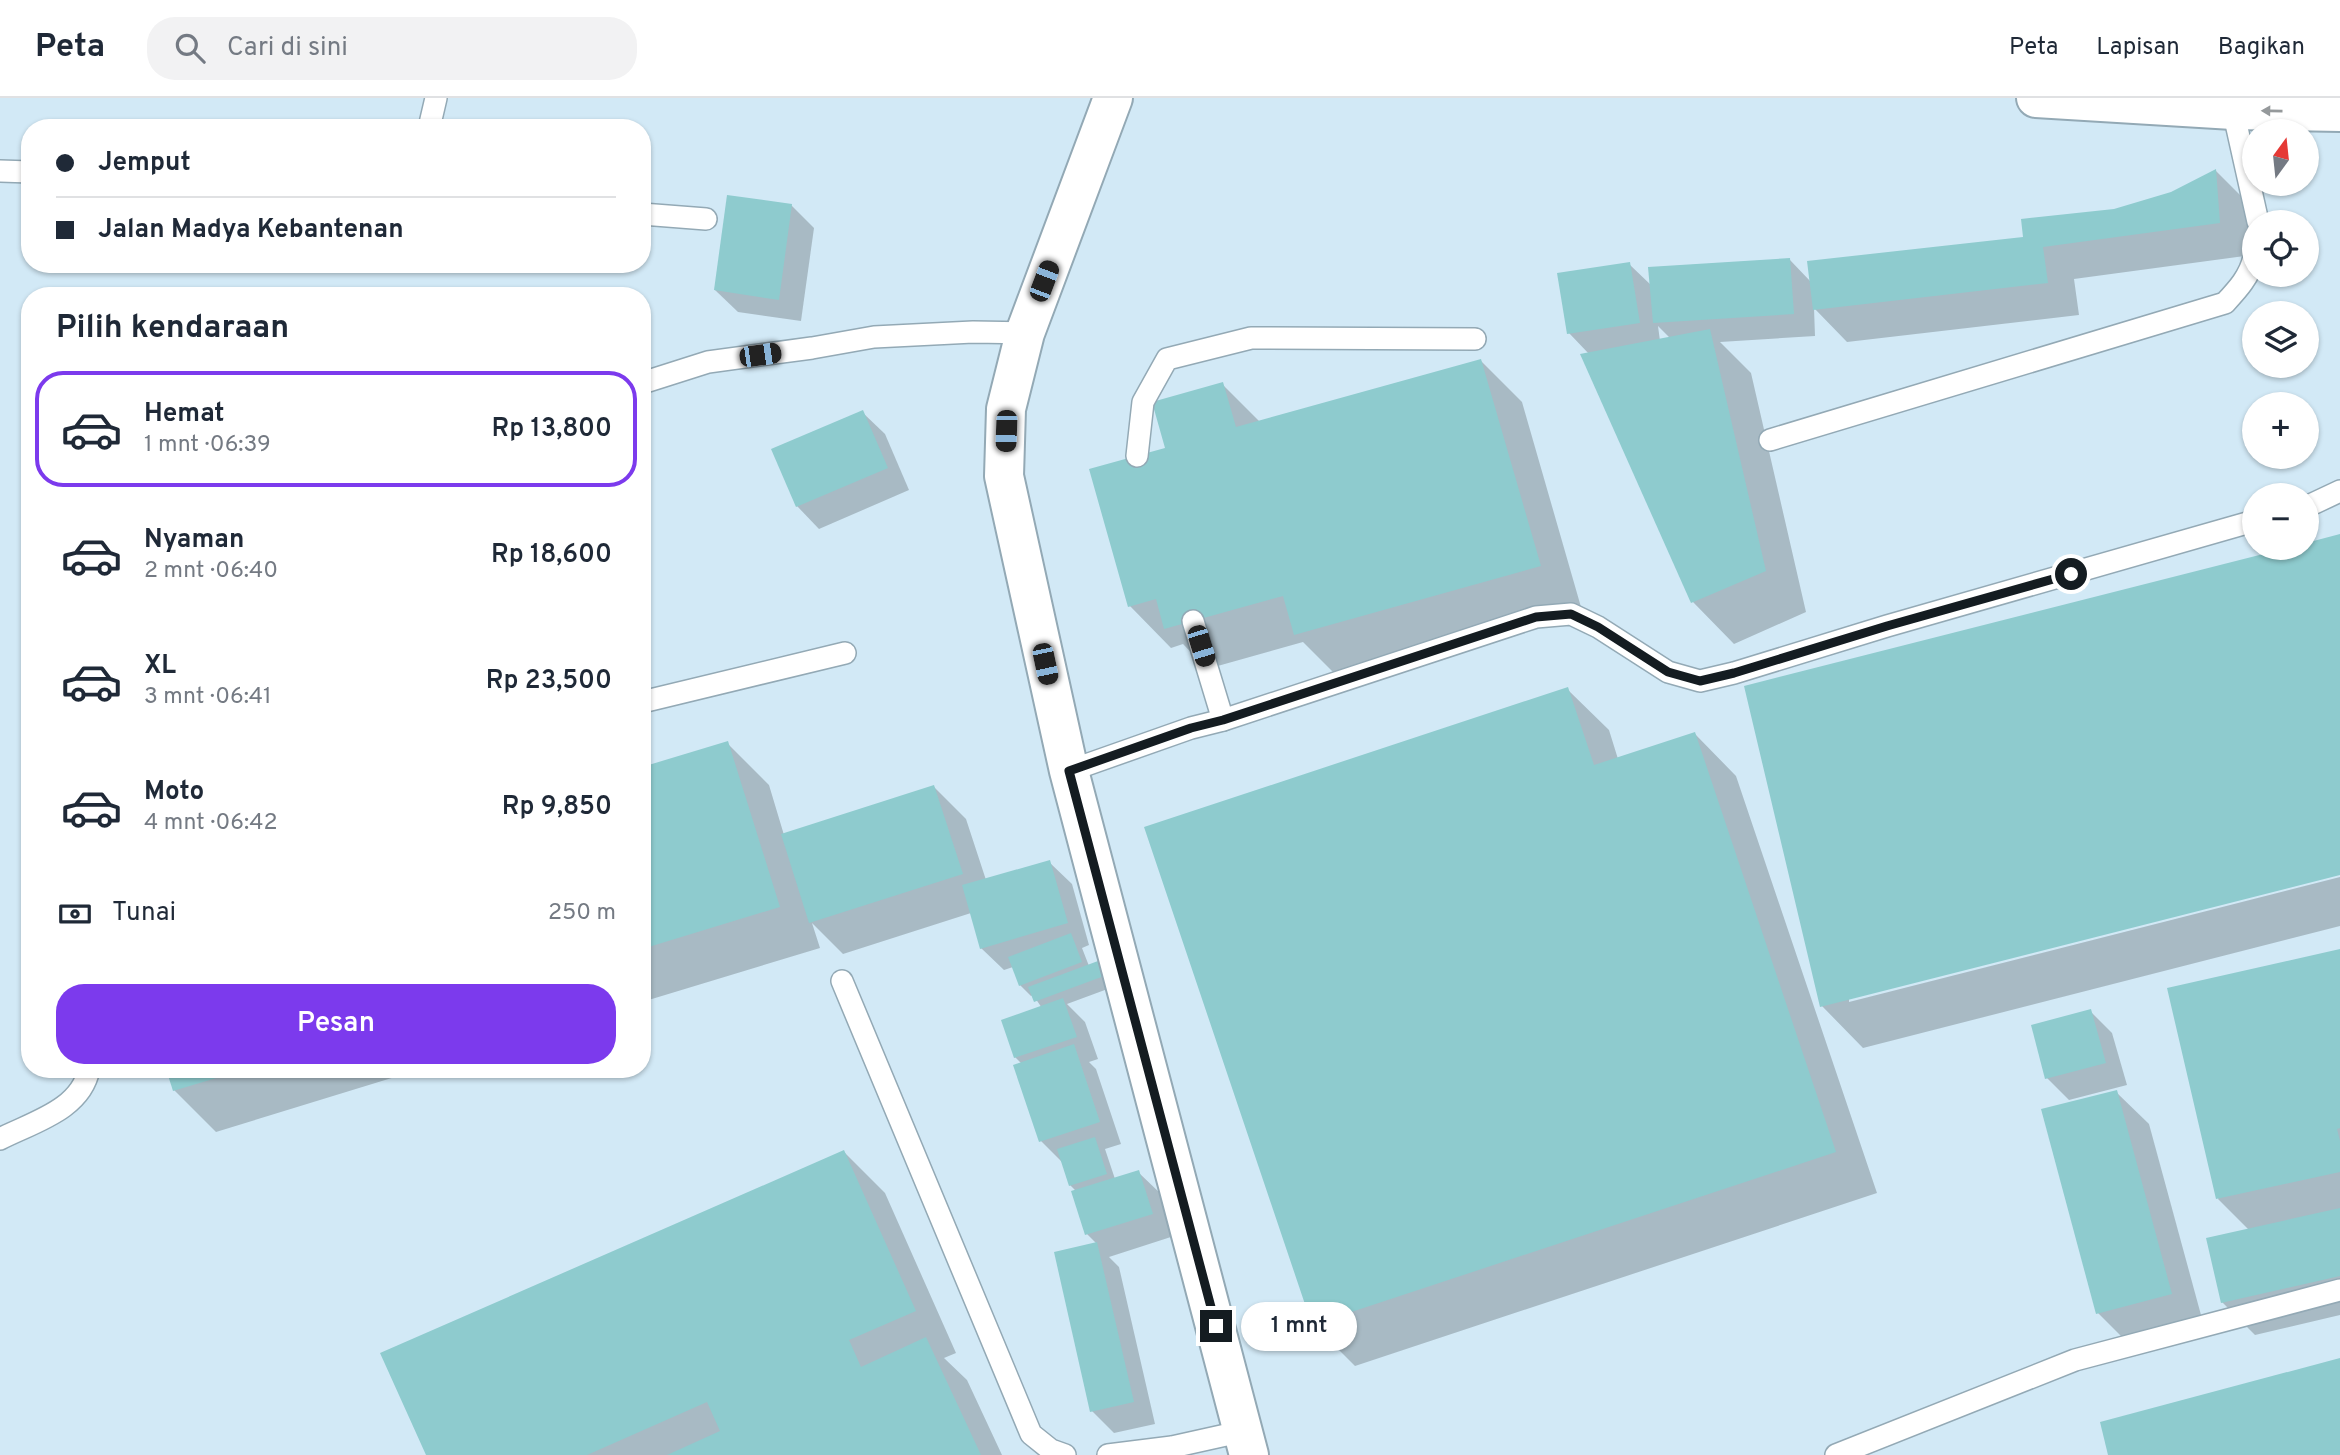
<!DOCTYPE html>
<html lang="id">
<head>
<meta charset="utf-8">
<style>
  body { margin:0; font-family:Overpass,sans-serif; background:#f2f2f3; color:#1f2937; height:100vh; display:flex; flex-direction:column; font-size:26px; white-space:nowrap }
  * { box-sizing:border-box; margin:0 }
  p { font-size:23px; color:#747a83 }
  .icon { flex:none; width:38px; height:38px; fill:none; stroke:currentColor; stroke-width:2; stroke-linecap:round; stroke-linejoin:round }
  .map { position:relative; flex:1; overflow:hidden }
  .panel { position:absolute; left:21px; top:189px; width:630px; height:791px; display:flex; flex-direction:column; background:#fff; border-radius:28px; box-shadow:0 2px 5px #0004 }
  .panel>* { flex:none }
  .top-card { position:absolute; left:21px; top:21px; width:630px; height:154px; border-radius:28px; box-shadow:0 2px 5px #0004; display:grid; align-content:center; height:154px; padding:0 35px; background:#fff }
  .needle { width:46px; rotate:15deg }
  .tools { position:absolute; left:2242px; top:21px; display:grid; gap:14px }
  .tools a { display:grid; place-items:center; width:77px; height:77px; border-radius:50%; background:#fff; box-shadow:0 2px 5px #0004; font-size:35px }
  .end { position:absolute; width:32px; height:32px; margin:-16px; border:9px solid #141c21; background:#fff; box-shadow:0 0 0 4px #fff }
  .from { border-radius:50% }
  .bubble { position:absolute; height:49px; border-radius:24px; background:#fff; box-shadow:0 2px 5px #0004; font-size:23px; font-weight:600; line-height:49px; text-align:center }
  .car { position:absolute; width:21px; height:42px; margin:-21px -10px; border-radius:9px; box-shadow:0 0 5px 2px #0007; background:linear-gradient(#222 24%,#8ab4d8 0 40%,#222 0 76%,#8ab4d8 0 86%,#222 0) }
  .top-card b { display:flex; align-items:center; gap:24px; height:66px; font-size:26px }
  .top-card b+b { border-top:2px solid #e0e1e3 }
  .top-card i { width:18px; height:18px; background:#1f2937 }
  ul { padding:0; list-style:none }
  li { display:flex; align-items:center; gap:21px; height:116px; margin:0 14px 10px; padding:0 21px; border:4px solid transparent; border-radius:28px }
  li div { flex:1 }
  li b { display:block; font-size:26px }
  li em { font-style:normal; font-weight:600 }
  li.selected { border-color:#7c3aed }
  li>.icon { width:63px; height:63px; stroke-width:1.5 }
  h2 { padding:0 35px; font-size:32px; line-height:84px }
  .pay { display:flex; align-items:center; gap:18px; height:77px; padding:0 35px; font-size:26px }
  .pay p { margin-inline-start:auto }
  .primary-button { display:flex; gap:14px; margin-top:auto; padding:14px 35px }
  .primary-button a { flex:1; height:80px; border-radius:28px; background:#7c3aed; color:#fff; font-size:28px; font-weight:600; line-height:80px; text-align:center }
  header { display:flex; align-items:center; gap:42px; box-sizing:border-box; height:98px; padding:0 35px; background:#fff; border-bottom:2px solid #e0e1e3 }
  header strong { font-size:33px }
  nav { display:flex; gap:38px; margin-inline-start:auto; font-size:24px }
  .search { width:490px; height:63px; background:#f2f2f3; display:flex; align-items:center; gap:18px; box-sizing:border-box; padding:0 24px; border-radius:28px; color:#747a83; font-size:26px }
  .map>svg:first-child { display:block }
  .shadow { fill:#0003; fill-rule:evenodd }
  .building { fill:#8ecbce }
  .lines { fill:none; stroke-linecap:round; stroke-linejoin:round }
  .service-casing { stroke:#93a9b5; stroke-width:24 }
  .minor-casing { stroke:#93a9b5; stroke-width:42 }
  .primary-casing { stroke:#93a9b5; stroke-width:42 }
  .service { stroke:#fff; stroke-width:21 }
  .minor { stroke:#fff; stroke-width:38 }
  .primary { stroke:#fff; stroke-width:38 }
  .oneway { fill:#95999b }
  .route { stroke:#141c21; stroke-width:9 }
</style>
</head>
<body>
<header>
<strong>Peta</strong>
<div class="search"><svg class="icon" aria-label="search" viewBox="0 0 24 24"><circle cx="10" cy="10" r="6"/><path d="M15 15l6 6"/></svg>Cari di sini</div>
<nav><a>Peta</a><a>Lapisan</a><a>Bagikan</a></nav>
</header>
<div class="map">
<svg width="2340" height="1357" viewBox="0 0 2340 1357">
  <rect width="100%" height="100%" fill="#d2e9f6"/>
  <g class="shadow">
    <path d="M2216 73 2248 105 2252 157 2074 181 2079 217 1847 244 1814 210 1815 238 1720 244 1751 275 1806 514 1734 546 1693 504 1589 256 1569 235 1629 166 1652 188 1790 162 1811 184 2025 140 2171 96ZM1658 228 1671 241 1660 243Z"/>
    <polygon points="791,107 814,130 801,223 738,214 715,192"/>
    <polygon points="1481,263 1522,304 1581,509 1337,578 1303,544 1207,571 1183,546 1171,550 1130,508 1091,372 1167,351 1222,286 1260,324"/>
    <polygon points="862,314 885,336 909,392 819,431 797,408"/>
    <polygon points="2340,438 2340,775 1849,900 1849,904 2340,779 2340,828 1863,950 1822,908 1746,589 2294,450 2306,450"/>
    <polygon points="1567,591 1609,632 1618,661 1695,636 1736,678 1877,1095 1355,1268 1313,1226"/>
    <polygon points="727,645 769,687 784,737 934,689 966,721 986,782 1049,764 1072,786 1089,847 1082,850 1089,868 1097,865 1108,876 1113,889 1067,906 1085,924 1098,961 1089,964 1096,971 1121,1046 1105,1051 1115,1081 1138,1074 1161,1096 1174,1138 1109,1159 1119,1169 1155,1326 1114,1335 1092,1313 1097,1146 1087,1136 1076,1093 1070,1087 1064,1066 1041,1043 1022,966 1015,959 1042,910 1033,897 1031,898 1020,887 1013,869 1004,872 981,850 971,815 843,856 812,825 820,850 642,904 642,671"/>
    <polygon points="2340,853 2340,1217 2255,1237 2222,1204 2249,1132 2218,1101"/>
    <polygon points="2090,913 2112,935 2127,987 2069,1002 2047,980"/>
    <polygon points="168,971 421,971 216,1034 174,992"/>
    <polygon points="2116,994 2149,1026 2204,1228 2130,1247 2098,1215"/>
    <polygon points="844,1054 885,1095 956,1255 944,1260 967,1282 1002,1357 428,1357"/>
  </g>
  <g class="building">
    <polygon points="2216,71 2220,125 2043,149 2048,185 1813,212 1807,163 2023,139 2021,121 2114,111 2171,94"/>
    <polygon points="727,97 792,106 779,202 714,192"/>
    <polygon points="1790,160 1794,216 1653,225 1648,169"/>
    <polygon points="1630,164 1640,225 1567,236 1557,175"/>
    <polygon points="1710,231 1766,473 1691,505 1580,256"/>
    <polygon points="1481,261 1541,468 1294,537 1283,498 1164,531 1156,501 1128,509 1089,371 1165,350 1152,304 1223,284 1236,329"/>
    <polygon points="863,312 888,370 796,409 771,351"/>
    <polygon points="2340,436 2340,777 1820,909 1744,588 2287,450 2306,450 2306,445"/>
    <polygon points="1568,589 1594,667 1695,634 1836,1054 1312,1227 1144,729"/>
    <polygon points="728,643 780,809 642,851 642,669"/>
    <polygon points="934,687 963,776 809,825 781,736"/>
    <polygon points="1050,762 1068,825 980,851 962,787"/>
    <polygon points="1071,835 1082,864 1019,888 1008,859"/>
    <polygon points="2340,851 2340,1030 2337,1031 2340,1043 2340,1074 2216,1101 2167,890"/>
    <polygon points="1098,863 1104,878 1034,904 1028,889"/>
    <polygon points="1063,900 1077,939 1014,960 1001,922"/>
    <polygon points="2091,911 2106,965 2045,981 2031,927"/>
    <polygon points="1074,946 1100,1024 1039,1044 1013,967"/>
    <polygon points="166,971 243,971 243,972 173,993"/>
    <polygon points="2117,992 2172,1196 2096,1216 2041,1011"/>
    <polygon points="1095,1039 1107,1076 1069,1088 1057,1051"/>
    <polygon points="844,1052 916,1213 849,1242 861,1269 926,1239 981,1357 667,1357 720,1333 707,1304 587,1357 426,1357 380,1255"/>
    <polygon points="1139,1072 1153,1116 1085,1137 1071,1093"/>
    <polygon points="2340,1110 2340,1178 2221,1205 2206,1140"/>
    <polygon points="1097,1144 1134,1304 1090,1314 1054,1154"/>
    <polygon points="2340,1260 2340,1357 2108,1357 2100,1324"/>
  </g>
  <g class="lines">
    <g class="service-casing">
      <g id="service">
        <polyline points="2233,12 2258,124"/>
        <polyline points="429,30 436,0"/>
        <polyline points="0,73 30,74"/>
        <polyline points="642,116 706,121"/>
        <polyline points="642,285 708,264 812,250 874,239 973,234 1025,235"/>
        <path d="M1770 342 2225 205C2238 191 2250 178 2254 159"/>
        <polyline points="1137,358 1143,304 1167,261 1251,240 1475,241"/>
        <polyline points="2306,409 2340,393"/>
        <polyline points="1193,523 1223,622"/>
        <polyline points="642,604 845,555"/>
        <polyline points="1069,673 1191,630 1223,622 1536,519 1571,516 1598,529 1668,574 1700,583 1734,575 1887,528 2254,423"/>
        <polyline points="842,883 1031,1336 1051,1352 1065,1357"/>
        <path d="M0 1041C33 1024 81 1012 89 971"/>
        <polyline points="1108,1357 1172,1349 1244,1333"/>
        <polyline points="1836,1357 2075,1262 2340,1192"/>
      </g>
    </g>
    <g class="minor-casing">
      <polyline id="minor" points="1113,0 1025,235 1006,311 1004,378 1069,673 1249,1357"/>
    </g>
    <g class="primary-casing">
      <polyline id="primary" points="2036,0 2233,12 2340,14"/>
    </g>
    <use href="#service" class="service"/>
    <use href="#minor" class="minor"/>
    <use href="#primary" class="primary"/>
  </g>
  <defs><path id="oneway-solid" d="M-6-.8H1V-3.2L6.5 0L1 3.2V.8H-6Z" transform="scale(1.75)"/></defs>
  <use class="oneway" href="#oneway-solid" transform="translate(2272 13) rotate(-179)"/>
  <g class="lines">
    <polyline class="route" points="1216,1228 1069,673 1191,630 1223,622 1536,519 1571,516 1598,529 1668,574 1700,583 1734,575 1887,528 2071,476"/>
  </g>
</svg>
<div class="tools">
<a><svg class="needle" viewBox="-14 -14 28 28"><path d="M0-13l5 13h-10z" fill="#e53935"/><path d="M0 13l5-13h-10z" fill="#747a83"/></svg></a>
<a><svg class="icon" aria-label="locate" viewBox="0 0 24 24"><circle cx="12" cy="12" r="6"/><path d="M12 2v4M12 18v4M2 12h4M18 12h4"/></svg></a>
<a><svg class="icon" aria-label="layers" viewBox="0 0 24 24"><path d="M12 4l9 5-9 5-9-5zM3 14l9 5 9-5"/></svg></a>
<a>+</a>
<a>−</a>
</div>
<i class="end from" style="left:2071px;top:476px"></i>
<i class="end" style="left:1216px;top:1228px"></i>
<div class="bubble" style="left:1241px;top:1204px;width:116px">1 mnt</div>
<i class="car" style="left:1044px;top:183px;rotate:21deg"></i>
<i class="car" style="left:760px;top:257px;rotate:82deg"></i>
<i class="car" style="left:1006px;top:333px;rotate:182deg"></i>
<i class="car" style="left:1201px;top:548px;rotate:163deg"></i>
<i class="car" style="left:1045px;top:566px;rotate:168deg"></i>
<div class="top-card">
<b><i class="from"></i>Jemput</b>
<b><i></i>Jalan Madya Kebantenan</b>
</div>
<section class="panel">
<h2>Pilih kendaraan</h2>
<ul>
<li class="selected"><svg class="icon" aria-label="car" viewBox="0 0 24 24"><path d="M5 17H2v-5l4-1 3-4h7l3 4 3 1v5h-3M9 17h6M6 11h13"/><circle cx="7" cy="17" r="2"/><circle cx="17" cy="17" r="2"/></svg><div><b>Hemat</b><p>1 mnt · 06:39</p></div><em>Rp 13,800</em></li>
<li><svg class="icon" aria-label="car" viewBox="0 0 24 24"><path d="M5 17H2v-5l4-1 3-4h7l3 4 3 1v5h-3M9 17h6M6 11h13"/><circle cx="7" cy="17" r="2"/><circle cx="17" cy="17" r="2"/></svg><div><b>Nyaman</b><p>2 mnt · 06:40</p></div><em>Rp 18,600</em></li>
<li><svg class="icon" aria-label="car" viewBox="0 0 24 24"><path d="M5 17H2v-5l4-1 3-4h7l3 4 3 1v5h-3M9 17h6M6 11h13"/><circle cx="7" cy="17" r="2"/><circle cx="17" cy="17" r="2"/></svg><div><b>XL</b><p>3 mnt · 06:41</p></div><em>Rp 23,500</em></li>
<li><svg class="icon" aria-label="car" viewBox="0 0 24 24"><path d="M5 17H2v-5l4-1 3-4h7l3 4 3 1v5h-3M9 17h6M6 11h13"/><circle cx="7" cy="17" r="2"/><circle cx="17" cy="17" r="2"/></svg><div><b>Moto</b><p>4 mnt · 06:42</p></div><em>Rp 9,850</em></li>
</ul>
<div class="pay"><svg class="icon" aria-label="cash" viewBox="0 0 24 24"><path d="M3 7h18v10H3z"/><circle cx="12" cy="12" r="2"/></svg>Tunai<p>250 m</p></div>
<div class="primary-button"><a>Pesan</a></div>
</section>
</div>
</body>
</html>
